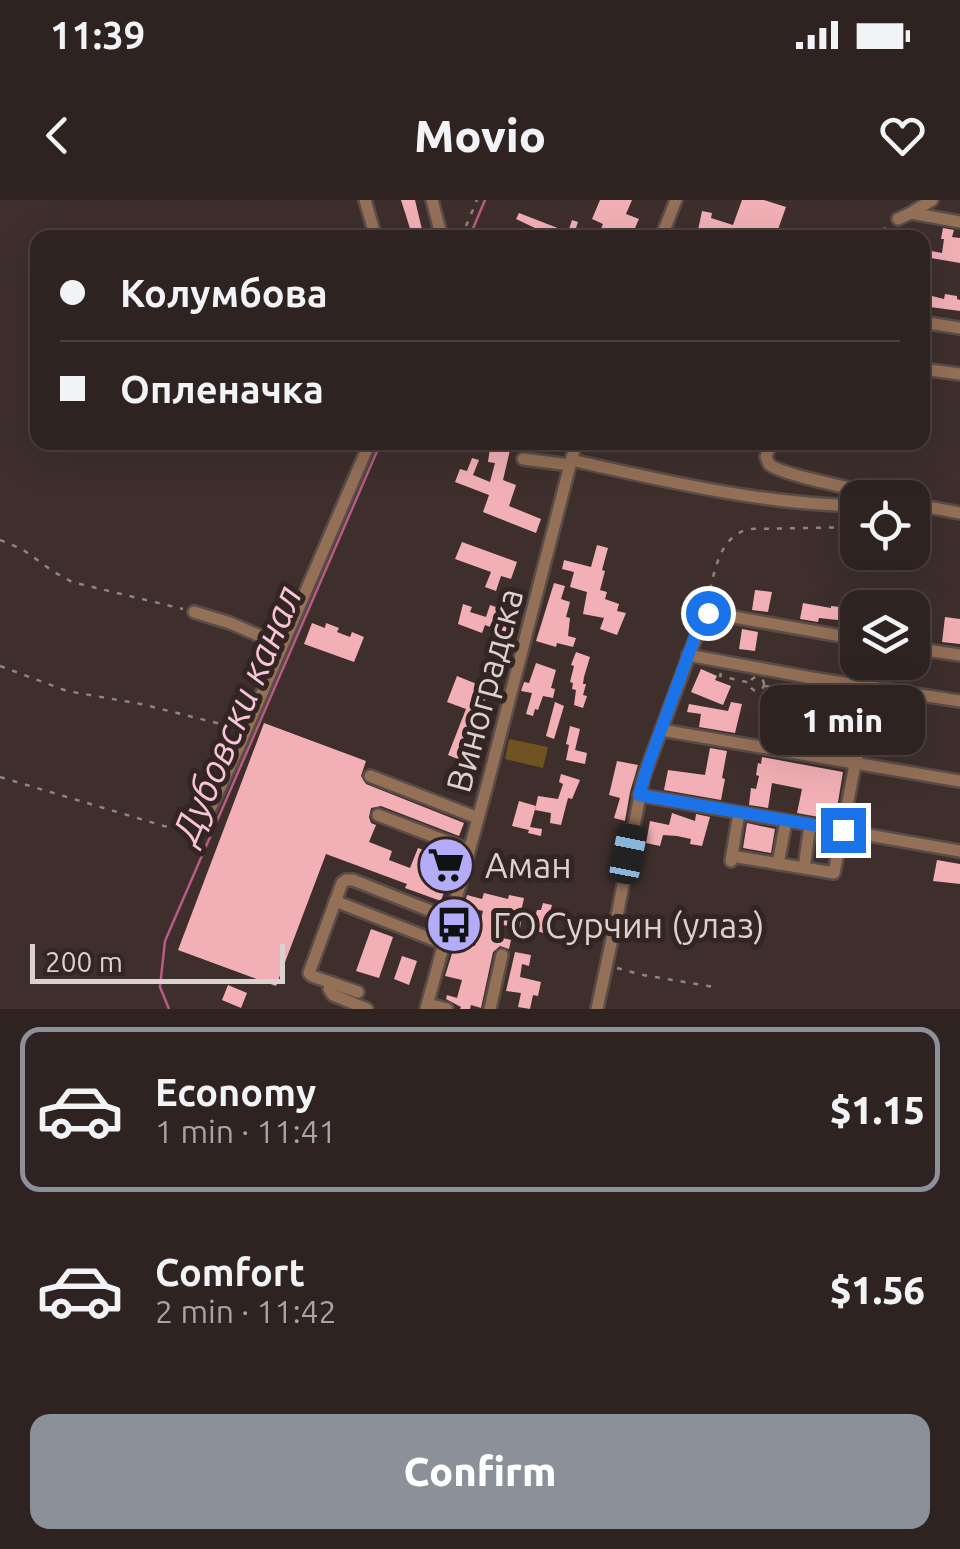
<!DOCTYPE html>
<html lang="en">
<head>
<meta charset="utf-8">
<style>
  body { margin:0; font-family:Ubuntu,sans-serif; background:#3a2f2e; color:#f1f3f6; height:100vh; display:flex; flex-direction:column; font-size:38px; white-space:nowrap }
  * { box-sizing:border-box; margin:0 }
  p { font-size:32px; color:#a7a4a5 }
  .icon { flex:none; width:55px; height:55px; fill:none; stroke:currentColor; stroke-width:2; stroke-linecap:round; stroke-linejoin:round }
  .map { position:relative; height:809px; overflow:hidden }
  .sheet { display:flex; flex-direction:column; background:#2e2321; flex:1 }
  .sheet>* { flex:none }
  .banner { position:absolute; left:30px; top:30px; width:900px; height:220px; border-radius:20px; box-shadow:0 10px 40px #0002,0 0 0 2px #49403f; display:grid; align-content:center; height:220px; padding:0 30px; background:#2e2321 }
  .fabs { position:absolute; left:840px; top:280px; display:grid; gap:20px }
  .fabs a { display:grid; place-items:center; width:90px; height:90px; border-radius:20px; background:#2e2321; box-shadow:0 10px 40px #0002,0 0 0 2px #49403f; font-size:50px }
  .scale { position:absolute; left:30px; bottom:25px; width:255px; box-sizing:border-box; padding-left:10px; border:5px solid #dbd1cf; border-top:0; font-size:28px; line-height:35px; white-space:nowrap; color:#dbd1cf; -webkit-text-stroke:8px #332522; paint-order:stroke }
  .end { position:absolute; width:45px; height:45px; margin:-22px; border:12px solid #1a73e8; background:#fff; box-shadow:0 0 0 5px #fff }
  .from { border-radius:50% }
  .bubble { position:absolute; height:70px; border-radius:20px; background:#2e2321; box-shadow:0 10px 40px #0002,0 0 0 2px #49403f; font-size:32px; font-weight:800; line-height:70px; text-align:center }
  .car { position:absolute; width:30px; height:60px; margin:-30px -15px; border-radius:12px; box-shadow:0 0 8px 2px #0007; background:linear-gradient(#222 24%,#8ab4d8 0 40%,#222 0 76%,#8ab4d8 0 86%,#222 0) }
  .banner b { display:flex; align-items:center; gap:35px; height:95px; font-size:38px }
  .banner b+b { border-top:2px solid #49403f }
  .banner i { width:25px; height:25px; background:#f1f3f6 }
  ul { padding:18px 0 0; list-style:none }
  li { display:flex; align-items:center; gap:30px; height:165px; margin:0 20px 15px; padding:0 10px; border:5px solid transparent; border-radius:20px }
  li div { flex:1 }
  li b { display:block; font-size:38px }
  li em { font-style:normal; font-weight:800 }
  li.on { border-color:#8c9099 }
  li>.icon { width:90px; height:90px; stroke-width:1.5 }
  .action { display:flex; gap:20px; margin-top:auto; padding:20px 30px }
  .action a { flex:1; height:115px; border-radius:20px; background:#8c9099; color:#fff; font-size:40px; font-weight:800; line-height:115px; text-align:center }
  .status { display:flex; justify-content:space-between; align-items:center; height:70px; padding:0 50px; background:#2e2321; direction:ltr }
  .status svg { height:28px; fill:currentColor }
  header { display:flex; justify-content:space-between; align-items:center; height:130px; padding:0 30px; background:#2e2321; font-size:45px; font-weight:800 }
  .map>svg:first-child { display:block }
  .green { fill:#715321 }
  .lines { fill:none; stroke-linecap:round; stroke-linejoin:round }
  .stream { stroke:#b85b87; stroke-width:2.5 }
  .building { fill:#f2b0b6 }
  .minor-casing { stroke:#5a4c49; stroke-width:16 }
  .path { stroke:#908481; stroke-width:2.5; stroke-dasharray:5 8; stroke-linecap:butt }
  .minor { stroke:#947057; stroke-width:11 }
  .route { stroke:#1a73e8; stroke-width:12 }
  .labels { text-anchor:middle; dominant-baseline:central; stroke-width:10; stroke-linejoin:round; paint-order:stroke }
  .street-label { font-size:35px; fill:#dbd1cf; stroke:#332522 }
  .poi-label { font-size:35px; fill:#dbd1cf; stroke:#332522; text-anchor:start }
  .water-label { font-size:38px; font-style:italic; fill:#f7c4d9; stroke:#332522 }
</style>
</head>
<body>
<div class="status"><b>11:39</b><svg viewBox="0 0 49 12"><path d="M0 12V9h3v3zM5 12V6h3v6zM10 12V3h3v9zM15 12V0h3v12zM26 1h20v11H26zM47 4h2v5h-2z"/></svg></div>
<header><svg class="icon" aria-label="back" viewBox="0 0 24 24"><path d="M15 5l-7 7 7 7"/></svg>Movio<svg class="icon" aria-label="heart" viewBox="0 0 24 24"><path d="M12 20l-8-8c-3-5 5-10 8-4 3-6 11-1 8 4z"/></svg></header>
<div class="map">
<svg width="960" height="809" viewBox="0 0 960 809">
  <rect width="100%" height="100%" fill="#3e2f2c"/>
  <polygon class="green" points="509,539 548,547 543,568 505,559"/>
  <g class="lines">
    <g class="stream">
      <polyline points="469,38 485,0"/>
      <polyline points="169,809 160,787 165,741 381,242"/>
    </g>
  </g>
  <g class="building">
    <polygon points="401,0 415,0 424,38 413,38"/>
    <polygon points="600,0 632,0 626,14 639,19 635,28 639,30 636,38 617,30 614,38 597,38 603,24 592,19"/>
    <polygon points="742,0 764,0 786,7 775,38 731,38 708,30 707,32 698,30 702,11 712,13 711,18 733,25"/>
    <polygon points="519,13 568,32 572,20 578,22 574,34 582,38 556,38 516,19"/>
    <polygon points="943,28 954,30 952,37 960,38 960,63 925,57 926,50 942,53 944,39 941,39"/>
    <polygon points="945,94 957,96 957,99 960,100 960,111 930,107 932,96 944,99"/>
    <polygon points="490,248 510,250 503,280 516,285 509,306 541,319 536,333 483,312 489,295 455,282 460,269 467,271 472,258 479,260 473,275 490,282 495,263 488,262"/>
    <polygon points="462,342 517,362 511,379 501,376 496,391 485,387 491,372 455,359"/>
    <polygon points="597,345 608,348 602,370 605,371 600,390 607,392 605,399 619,404 617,411 626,413 617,435 600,429 604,418 583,414 587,392 570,387 574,372 562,369 564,360 591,367"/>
    <polygon points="554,383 565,386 561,399 570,402 566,417 570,418 568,436 576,438 573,447 557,443 556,447 536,441"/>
    <polygon points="755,390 772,392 768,412 752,410"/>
    <polygon points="803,403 831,408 831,406 849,408 847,421 819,418 818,422 800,419"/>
    <polygon points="463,404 472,407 470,412 486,417 490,405 514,413 506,433 485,425 482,433 458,424"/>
    <polygon points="945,417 960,419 960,444 942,442"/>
    <polygon points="312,423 325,428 326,423 339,428 337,432 350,437 352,432 364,437 354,462 304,444"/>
    <polygon points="742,429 758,432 755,451 739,449"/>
    <polygon points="576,452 590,457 584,477 583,484 586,484 583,495 587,496 583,508 574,505 576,490 572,489 573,483 570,482 574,466 571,465"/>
    <polygon points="536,463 556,470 551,488 555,489 553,498 543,496 538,510 535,509 533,516 526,514 532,493 521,491 524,482 529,483"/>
    <polygon points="701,469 717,476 715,480 731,486 723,505 691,492"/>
    <polygon points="457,476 489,489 472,535 471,534 460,560 448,555 466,509 447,502"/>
    <polygon points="555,502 564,506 554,539 546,536"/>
    <polygon points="731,502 742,504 735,533 699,527 701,514 687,512 689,504 728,511"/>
    <polygon points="777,509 791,512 786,540 768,537"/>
    <polygon points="264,523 366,561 361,576 366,584 464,623 459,636 381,606 371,608 369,617 371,623 376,625 369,642 392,651 389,660 410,668 418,648 454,661 441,701 405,688 407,684 326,654 276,786 178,750"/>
    <polygon points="570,526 580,529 575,550 587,553 585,564 566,560 569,545 566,544"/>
    <polygon points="710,548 727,551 722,578 725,579 721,600 664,590 668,570 705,575"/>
    <polygon points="762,557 843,572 835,620 797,613 802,589 772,583 768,608 749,605 751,588 756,589 759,576 756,575 758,563 761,564"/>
    <polygon points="617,561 638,565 630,592 625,621 614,618 620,598 609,595"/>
    <polygon points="561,574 580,580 572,599 568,598 561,625 550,623 551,613 535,610 538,596 558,599 563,584 559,582"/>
    <polygon points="519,601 536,606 530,627 542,629 541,636 528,633 529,630 512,626"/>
    <polygon points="672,613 695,621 696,614 710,617 702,646 690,644 691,639 677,636 663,635 660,646 646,643 650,621 669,625"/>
    <polygon points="747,623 775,629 771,653 743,648"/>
    <polygon points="937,660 960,664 960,684 933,681"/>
    <polygon points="484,693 508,699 509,695 524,698 519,721 521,721 520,728 498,724 495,736 511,740 509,749 500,746 493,752 481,808 471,805 470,809 460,809 461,807 446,799 447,795 457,798 462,780 445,776 454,747 458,728 464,730 460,742 475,746 483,711 464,706 467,695 482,699"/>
    <polygon points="543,703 552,705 544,733 532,730 537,710 541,710"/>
    <polygon points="371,729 393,737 379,778 356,771"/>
    <polygon points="515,752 531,755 529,766 522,764 520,777 541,782 538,796 533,795 530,809 518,807 521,793 506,791"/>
    <polygon points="402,756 417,761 409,785 394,779"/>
    <polygon points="228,785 247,793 241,808 222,800"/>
  </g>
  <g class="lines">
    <g class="minor-casing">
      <g id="minor">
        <polyline points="365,0 376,38"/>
        <polyline points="432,0 442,38"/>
        <polyline points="911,13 932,0"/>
        <polyline points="898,19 911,13 960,22"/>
        <polyline points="661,38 676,0"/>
        <polyline points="922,122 960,128"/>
        <polyline points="922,169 960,174"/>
        <path d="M771 242 766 257C767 259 768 262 769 264 781 276 875 293 896 298"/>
        <polyline points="523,259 570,265"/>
        <path d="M571 260C665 281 761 304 858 306"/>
        <polyline points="912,304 960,313"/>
        <polyline points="194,412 230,423 281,445"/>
        <polyline points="912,448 960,455"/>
        <polyline points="688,455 812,478 960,501"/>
        <polyline points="661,530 960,581"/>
        <polyline points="370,576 478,618"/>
        <polyline points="639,595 960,651"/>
        <polyline points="378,615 469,650"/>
        <polyline points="202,626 238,549 370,242"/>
        <polyline points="732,656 834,673 875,462"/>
        <polyline points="731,661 739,613"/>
        <polyline points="778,664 786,621"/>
        <polyline points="804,668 810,625"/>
        <polyline points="335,701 444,744"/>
        <polyline points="332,783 329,789 333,795 367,809"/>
        <polyline points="358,792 312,776 309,773 342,683 346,680 353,680 451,719"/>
        <polyline points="428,804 447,809"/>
        <polyline points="426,809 488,582 576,242"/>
        <polyline points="490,809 502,755"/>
        <polyline points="597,809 618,711 643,579 703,418 706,414 711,413 858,439"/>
      </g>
    </g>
    <g class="path">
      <polyline points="461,38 477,0"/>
      <polyline points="871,38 891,24"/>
      <polyline points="0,340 22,349 54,372 72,382 183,409"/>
      <path d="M707 402C715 374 717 337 749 329L858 327"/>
      <polyline points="0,466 67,491 141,504 221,524 239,523"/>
      <polyline points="721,473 720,476 751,483"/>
      <circle cx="757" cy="484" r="7"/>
      <polyline points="765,486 779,488"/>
      <polyline points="840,499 838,508 857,511"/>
      <polyline points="0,577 164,626 192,630"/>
      <polyline points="617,768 643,775 714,787"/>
    </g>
    <use href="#minor" class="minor"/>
  </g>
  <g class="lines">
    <polyline class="route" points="708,413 701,420 648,565 639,595 843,630"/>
  </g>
  <defs>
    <g id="supermarket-disc" transform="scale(2.875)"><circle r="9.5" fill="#b4acf9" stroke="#332522"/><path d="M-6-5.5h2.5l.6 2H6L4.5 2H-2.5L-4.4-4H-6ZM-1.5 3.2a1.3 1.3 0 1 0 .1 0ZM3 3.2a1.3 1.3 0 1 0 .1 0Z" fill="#111"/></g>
    <g id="bus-disc" transform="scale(2.875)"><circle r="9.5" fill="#b4acf9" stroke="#332522"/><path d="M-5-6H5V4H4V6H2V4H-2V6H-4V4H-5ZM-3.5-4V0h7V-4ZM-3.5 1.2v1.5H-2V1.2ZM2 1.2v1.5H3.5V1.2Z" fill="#111"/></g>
  </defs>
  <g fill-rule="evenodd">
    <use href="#supermarket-disc" x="446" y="665"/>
    <use href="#bus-disc" x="454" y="725"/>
  </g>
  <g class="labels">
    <g class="street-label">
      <text transform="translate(484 490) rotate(-75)">Виноградска</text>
    </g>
    <g class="poi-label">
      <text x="485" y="665">Аман</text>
      <text x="493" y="725">ГО Сурчин (улаз)</text>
    </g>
    <g class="water-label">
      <text transform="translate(236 514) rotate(-67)">Дубовски канал</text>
    </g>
  </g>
</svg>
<div class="fabs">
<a><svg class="icon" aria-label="locate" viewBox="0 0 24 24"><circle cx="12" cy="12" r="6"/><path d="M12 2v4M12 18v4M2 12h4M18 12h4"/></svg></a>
<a><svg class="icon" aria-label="layers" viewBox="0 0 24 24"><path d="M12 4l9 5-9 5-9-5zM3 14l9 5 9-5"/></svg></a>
</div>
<div class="scale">200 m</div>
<i class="end from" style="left:708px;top:413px"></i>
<i class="end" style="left:843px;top:630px"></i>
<div class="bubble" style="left:760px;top:485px;width:165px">1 min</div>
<i class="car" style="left:628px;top:654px;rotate:11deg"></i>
<div class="banner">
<b><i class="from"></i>Колумбова</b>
<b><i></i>Опленачка</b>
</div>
</div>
<section class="sheet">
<ul>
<li class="on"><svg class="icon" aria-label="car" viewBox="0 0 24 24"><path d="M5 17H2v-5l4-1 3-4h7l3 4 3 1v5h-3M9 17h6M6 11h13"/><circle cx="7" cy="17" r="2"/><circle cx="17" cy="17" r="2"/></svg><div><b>Economy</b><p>1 min · 11:41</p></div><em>$1.15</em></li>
<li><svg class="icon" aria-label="car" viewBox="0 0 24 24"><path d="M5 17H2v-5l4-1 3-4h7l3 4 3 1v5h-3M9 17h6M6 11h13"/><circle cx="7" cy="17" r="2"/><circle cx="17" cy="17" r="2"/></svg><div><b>Comfort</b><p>2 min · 11:42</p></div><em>$1.56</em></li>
</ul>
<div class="action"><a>Confirm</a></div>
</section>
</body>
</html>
